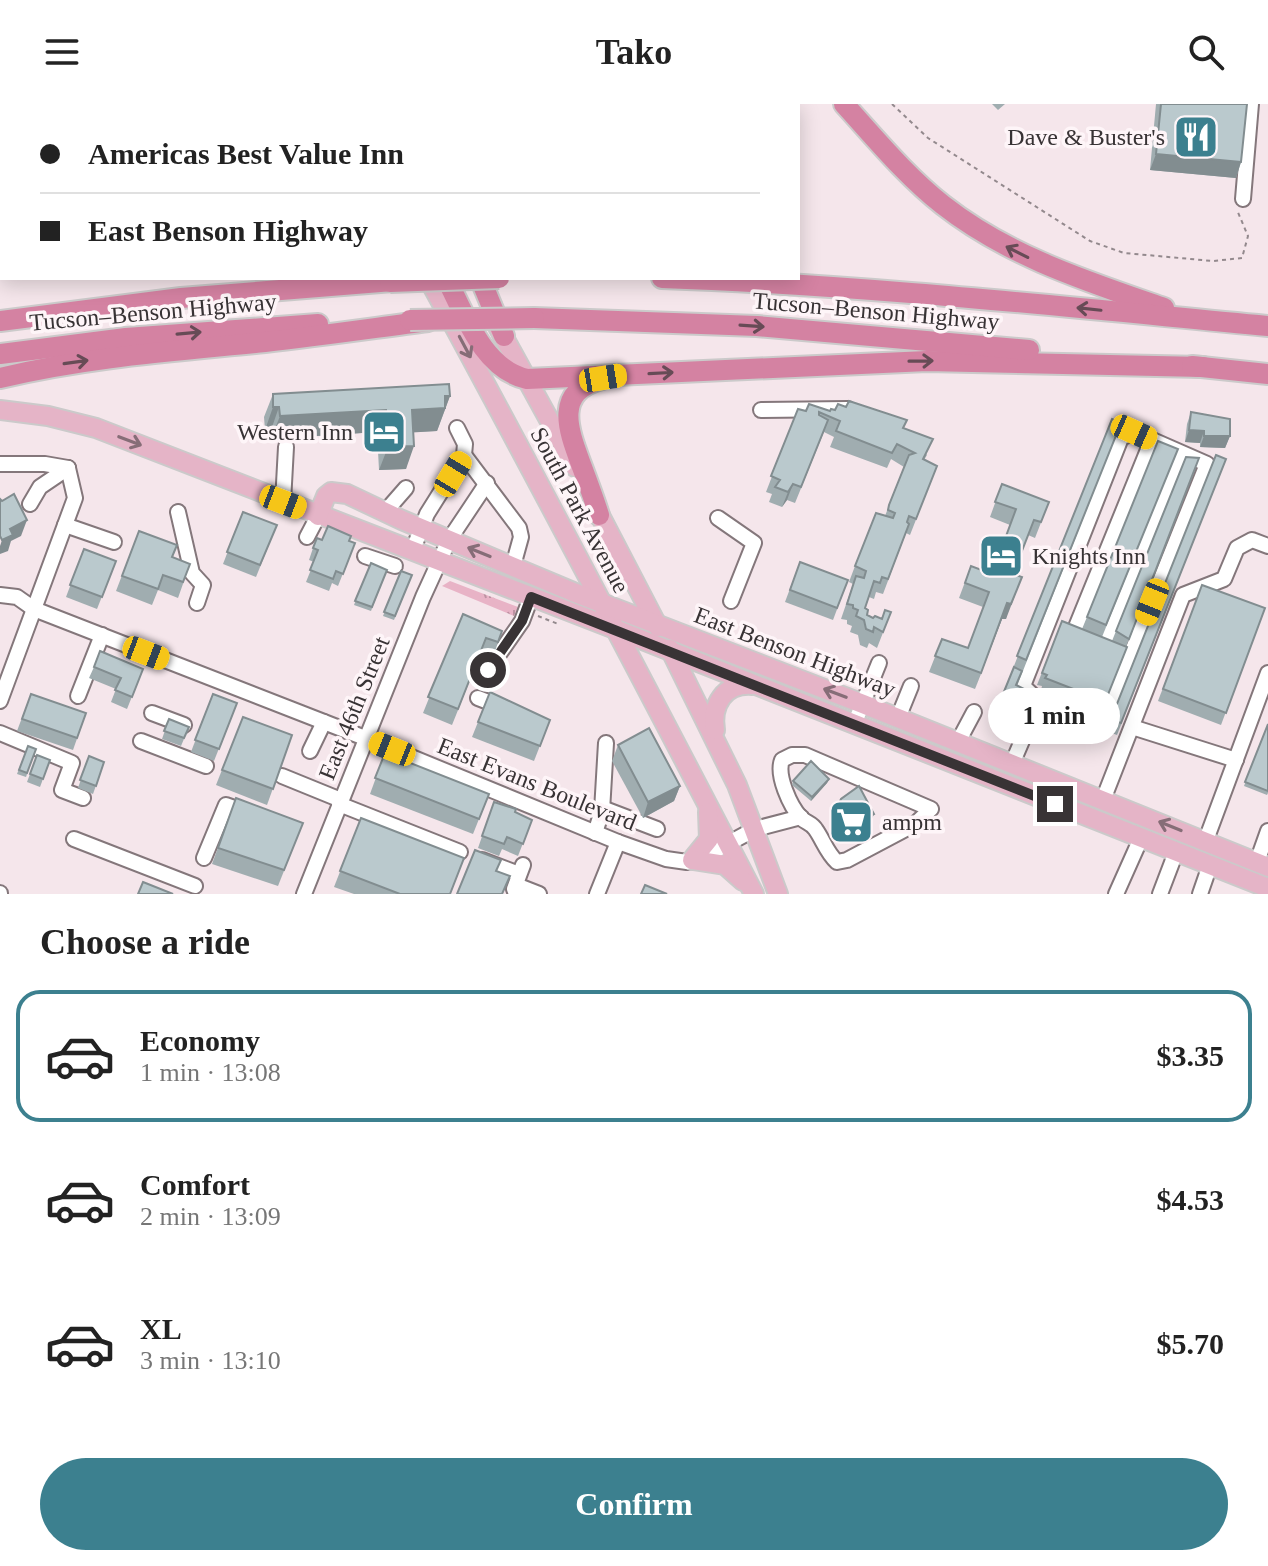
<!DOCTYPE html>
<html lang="en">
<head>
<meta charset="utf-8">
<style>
  body { margin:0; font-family:Georgia,serif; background:#f6f6f6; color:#222; height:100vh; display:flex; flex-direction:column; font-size:30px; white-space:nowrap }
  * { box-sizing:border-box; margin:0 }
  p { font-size:26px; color:#767676 }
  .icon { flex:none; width:44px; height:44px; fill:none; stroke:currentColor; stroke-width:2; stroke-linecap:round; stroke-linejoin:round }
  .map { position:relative; height:790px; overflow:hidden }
  .details { display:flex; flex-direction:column; background:#fff; flex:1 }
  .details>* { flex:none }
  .banner { position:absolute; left:0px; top:0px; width:800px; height:176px; box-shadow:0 4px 20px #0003; display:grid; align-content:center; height:176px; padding:0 40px; background:#fff }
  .end { position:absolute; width:36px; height:36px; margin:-18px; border:10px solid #383335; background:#fff; box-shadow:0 0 0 4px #fff }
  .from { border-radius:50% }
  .bubble { position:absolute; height:56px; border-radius:28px; background:#fff; box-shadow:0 4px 20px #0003; font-size:26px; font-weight:600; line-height:56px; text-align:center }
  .car { position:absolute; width:24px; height:48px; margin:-24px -12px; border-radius:10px; box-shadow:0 0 6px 2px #0007; background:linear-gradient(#f5c518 24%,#345 0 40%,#f5c518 0 76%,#345 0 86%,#f5c518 0) }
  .banner b { display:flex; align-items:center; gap:28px; height:76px; font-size:30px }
  .banner b+b { border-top:2px solid #e0e0e0 }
  .banner i { width:20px; height:20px; background:#222 }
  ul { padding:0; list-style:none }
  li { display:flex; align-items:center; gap:24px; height:132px; margin:0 16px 12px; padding:0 24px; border:4px solid transparent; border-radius:24px }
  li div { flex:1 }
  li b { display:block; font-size:30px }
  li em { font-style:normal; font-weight:600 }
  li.selected { border-color:#3c808f }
  li>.icon { width:72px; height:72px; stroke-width:1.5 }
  h2 { padding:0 40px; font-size:36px; line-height:96px }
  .action { display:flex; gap:16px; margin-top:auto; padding:16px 40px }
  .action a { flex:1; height:92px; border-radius:48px; background:#3c808f; color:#fff; font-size:32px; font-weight:600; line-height:92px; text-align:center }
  header { display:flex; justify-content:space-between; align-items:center; height:104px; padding:0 40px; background:#fff; font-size:36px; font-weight:600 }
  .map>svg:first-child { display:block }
  .grass { fill:url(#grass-tufts) }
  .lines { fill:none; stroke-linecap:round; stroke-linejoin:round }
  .minor-casing { stroke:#84777b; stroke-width:18 }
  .major-casing { stroke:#cbcaca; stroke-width:22 }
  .highway-casing { stroke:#cbcaca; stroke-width:24 }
  .path { stroke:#93898d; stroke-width:2; stroke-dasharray:4 4; stroke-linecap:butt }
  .minor { stroke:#fff; stroke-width:14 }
  .major { stroke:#e5b4c7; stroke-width:18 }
  .highway { stroke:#d482a2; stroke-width:20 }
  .highway-bridge-casing { stroke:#cbcaca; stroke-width:24; stroke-linecap:butt }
  .highway-bridge { stroke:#d482a2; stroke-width:20 }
  .wall { fill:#a0adb0 }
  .shaded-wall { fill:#828d90 }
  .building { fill:#bac9cd; stroke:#828d90; stroke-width:2 }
  .oneway { stroke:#674b56 }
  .oneway2 { stroke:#866d77 }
  .route { stroke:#383335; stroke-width:10 }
  .labels { text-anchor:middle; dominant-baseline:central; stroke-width:7; stroke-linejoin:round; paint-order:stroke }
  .poi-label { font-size:24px; fill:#383335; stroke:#fef5f8; text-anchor:end }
  .street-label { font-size:24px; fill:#383335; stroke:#fef5f8 }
</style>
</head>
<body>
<header><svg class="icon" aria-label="menu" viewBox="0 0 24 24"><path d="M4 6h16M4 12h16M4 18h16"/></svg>Tako<svg class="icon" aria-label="search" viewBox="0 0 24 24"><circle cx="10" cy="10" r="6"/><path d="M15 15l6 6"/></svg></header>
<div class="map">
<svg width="1268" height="790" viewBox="0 0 1268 790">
  <defs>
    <pattern id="grass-tufts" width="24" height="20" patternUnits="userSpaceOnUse" patternTransform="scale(2)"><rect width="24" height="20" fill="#e8b3c6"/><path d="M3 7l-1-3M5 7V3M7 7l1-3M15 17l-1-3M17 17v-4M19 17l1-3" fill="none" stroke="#bd92a2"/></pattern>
  </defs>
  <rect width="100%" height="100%" fill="#f5e6eb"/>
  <polygon class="grass" points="450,477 518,503 514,512 442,482"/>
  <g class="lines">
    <g class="minor-casing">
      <g id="minor">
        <polyline points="5,0 7,2"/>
        <polyline points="120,0 121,2"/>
        <polyline points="153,0 154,2"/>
        <polyline points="0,52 2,56"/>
        <polyline points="1243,95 1251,0"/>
        <polyline points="0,118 2,117"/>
        <polyline points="761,306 848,305"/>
        <polyline points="464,351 519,424 521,433 513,462"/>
        <polyline points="0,360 45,360 68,364"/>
        <polyline points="283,398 286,343"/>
        <polyline points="30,400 40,383 68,364"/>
        <polyline points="178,408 192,469 203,481 197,499"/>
        <polyline points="385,408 406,384"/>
        <polyline points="718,414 754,439 731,497"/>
        <polyline points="65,421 114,438"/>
        <polyline points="307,433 318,412"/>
        <polyline points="412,448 427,410 464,351 465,340 457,324"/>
        <polyline points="365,452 395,462"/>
        <polyline points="0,491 17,493 34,505 365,634 618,738 666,755 687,758 707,751 755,725 801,713"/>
        <polyline points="1074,528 1152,336"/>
        <polyline points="1105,542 1182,350"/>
        <polyline points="487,552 488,566 522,517 531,493"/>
        <polyline points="78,592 102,531"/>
        <polyline points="478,594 504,604"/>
        <polyline points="0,597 75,394 68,364"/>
        <polyline points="152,609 184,621"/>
        <polyline points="898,614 911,582"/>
        <polyline points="854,621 879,559"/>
        <polyline points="1132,623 1236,656"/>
        <polyline points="0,629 72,659 62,686 83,694"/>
        <polyline points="141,637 206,662"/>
        <polyline points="958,638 974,608"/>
        <polyline points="310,647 324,618"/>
        <path d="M792 651H805L931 705 915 720 847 756 837 758C827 749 823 736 816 726 812 719 806 719 801 714 790 702 776 671 782 656Z"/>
        <polyline points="1012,660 1039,597 1049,597 1099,620 1108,607 1207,360 1134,328 1121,334 1023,582 1039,597"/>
        <polyline points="282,672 341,696"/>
        <polyline points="1103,696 1183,491 1224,475 1237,444 1252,436 1268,442"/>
        <polyline points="339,700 460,748"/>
        <polyline points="602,704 657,725"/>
        <polyline points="595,729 602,707 606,639"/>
        <polyline points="74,735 195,782"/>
        <polyline points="1206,736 1268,569"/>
        <polyline points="204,754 226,701 251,710"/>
        <polyline points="482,756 519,770"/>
        <polyline points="1257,758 1268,727"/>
        <polyline points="516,781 539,790"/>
        <polyline points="0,789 0,790"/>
        <polyline points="304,790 423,493 449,436 487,379"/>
        <polyline points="516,790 514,785 523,761"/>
        <polyline points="597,790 618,738"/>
        <polyline points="1116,790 1141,734"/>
        <polyline points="1160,790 1176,748"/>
        <polyline points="1200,790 1210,761"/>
      </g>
    </g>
    <g class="major-casing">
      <g id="major">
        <polyline points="334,0 335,2"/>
        <polyline points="374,0 375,2"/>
        <polyline points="300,2 304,0"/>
        <polyline points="0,154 2,153"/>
        <path d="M428 174C539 378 647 584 754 790"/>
        <polyline points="497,221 575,363"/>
        <polyline points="0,306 48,312 96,324 615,525 1268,784"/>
        <polyline points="594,400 658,523"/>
        <polyline points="318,412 326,392 331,388 347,390 402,416 573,488 863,600 1268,763"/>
        <polyline points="670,545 737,681 778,790"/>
        <path d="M715 626C711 601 724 579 752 581"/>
        <polyline points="692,756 709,735 708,708"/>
        <polyline points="693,756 725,761 743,777"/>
      </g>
    </g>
    <g class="highway-casing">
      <g id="highway">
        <polyline points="691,0 692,2"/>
        <path d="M844 0C875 34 906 72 943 101 1008 152 1086 177 1164 204"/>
        <polyline points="446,2 446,0"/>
        <path d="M446 174C465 211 483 265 527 275L927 257 1203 263"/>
        <polyline points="480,174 504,232"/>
        <path d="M662 174C865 181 1066 203 1268 222"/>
        <polyline points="534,214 757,222 1029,246"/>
        <polyline points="0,217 181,194 405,176"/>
        <polyline points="0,250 126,234 318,220"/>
        <polyline points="1192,262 1268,270"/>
        <path d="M0 274C87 253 176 247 265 238 319 232 374 224 428 217"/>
        <path d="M599 411C594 395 588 379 582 363 569 328 552 288 602 275"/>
      </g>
    </g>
    <g class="path">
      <polyline points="892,0 928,34 1090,137 1124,149 1213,157 1242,154 1248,132 1237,106"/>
      <polyline points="538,512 558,520"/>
    </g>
    <use href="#minor" class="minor"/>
    <use href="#major" class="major"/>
    <use href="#highway" class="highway"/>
    <g class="highway-bridge-casing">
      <g id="highway-bridge">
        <polyline points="390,178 499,174"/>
        <polyline points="410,216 534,214"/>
      </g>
    </g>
    <use href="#highway-bridge" class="highway-bridge"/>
  </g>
  <g class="wall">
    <polygon points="65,0 113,0 114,2 66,2"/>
    <polygon points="992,0 1005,0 998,6"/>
    <polygon points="1156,0 1247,0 1241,58 1236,74 1150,66"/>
    <polygon points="273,290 450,292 437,327 413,328 406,365 379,366 377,328 271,335 271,326 265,326 264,313"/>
    <polygon points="798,305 806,307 830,307 904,324 927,351 924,356 937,362 910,431 906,429 883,490 876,488 874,495 869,493 865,504 867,511 873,514 882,515 891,508 877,544 869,539 867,544 860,541 858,531 850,528 852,522 847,520 847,516 841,515 853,480 849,478 855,462 885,412 904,363 891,355 887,364 830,343 834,333 824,328 795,399 787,396 782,403 769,398 772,390 766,388"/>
    <polygon points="1191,308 1230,332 1225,344 1200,343 1200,339 1185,338 1187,320"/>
    <polygon points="1112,315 1121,319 1017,582 1024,599 1019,611 998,602"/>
    <polygon points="1216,351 1226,355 1117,631 1106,627"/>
    <polygon points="1186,353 1199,354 1102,605 1097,603 1095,607 1041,586 1042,582 1037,581 1062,517 1112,537"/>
    <polygon points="1173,357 1102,533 1082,525 1087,513"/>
    <polygon points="1002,380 1049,398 1035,434 1028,431 1014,470 1006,515 1002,515 975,585 929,568 942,535 968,544 983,503 959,494 971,462 992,470 1010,421 990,413"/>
    <polygon points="243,408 277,421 256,473 223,460"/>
    <polygon points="139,427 172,453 190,460 178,494 158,486 152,501 116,487"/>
    <polygon points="322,436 349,437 355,439 338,482 332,479 329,487 306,478 314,458 309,456 313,444"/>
    <polygon points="84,445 116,457 97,505 66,493"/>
    <polygon points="800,458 848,476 833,516 785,498"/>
    <polygon points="371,459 387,466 371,507 354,501"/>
    <polygon points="401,467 412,471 394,516 383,512"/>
    <polygon points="1202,481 1265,504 1221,621 1158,597"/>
    <polygon points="463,510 498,538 493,554 481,549 452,621 423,609"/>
    <polygon points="94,563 143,565 127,605 111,598 116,585 89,574"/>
    <polygon points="31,590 86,609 73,646 17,627"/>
    <polygon points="213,590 237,599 214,657 191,648"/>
    <polygon points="1054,595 1096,611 1086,637 1044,622"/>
    <polygon points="243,613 292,631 267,701 216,681"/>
    <polygon points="169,615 189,623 181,642 162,635"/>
    <polygon points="550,616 534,657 472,633 478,618"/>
    <polygon points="1268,620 1268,689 1267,691 1244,682"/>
    <polygon points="618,641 680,682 674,697 643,714 612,657"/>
    <polygon points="28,642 36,645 26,673 17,670"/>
    <polygon points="385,649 489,690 473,730 370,690"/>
    <polygon points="37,651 50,656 40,683 27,678"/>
    <polygon points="89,652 104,658 93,690 78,684"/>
    <polygon points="829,675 827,679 811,697 792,681 793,677"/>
    <polygon points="236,694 303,719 278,782 212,760"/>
    <polygon points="841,695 869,722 844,735 833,714"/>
    <polygon points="494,698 532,716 518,752 502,745 499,752 478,744"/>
    <polygon points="361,714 450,790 354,790 334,783"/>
  </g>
  <g class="shaded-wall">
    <polygon points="1156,50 1241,58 1236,74 1150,66"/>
    <polygon points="445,292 450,292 437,327 404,329 412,306"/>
    <polygon points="273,303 279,303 271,326 265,326"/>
    <polygon points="386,306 377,328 271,335 280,312"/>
    <polygon points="1189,326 1204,327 1200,339 1185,338"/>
    <polygon points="1204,332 1230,332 1225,344 1200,343"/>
    <polygon points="414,342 406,365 379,366 388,343"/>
    <polygon points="793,380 787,396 782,403 788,388"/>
    <polygon points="27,416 21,432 11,437 8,447 0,450 0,442 2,436 10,425"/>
    <polygon points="1022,473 1006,515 1002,515 975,585 1007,499"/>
    <polygon points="829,675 827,679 811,697 812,693"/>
    <polygon points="680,682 674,697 643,714 648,698"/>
    <polygon points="874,710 869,722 844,735 848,723"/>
  </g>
  <g class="building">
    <polygon points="79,0 113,0 114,2 80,2"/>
    <polygon points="1161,0 1247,0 1241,58 1156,50"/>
    <polygon points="449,280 450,292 445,292 445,304 412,306 414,342 388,343 386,306 280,312 279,303 273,303 273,290"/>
    <polygon points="849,297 907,316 903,324 933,335 923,355 937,362 916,415 909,412 907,418 909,420 888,475 882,473 880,479 874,477 865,504 868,506 867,511 873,514 875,512 882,515 885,506 891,508 883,528 874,523 873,528 866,525 864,516 856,512 858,506 853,504 853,501 847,500 856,472 864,474 866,467 855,462 876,409 893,414 895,409 888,406 889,401 909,351 915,349 897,340 892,349 836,327 840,317 819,308 819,311 828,316 801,383 793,380 788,388 775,383 780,376 771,372 798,305 806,307 809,300 830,307 831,305 835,306 838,300 846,303"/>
    <polygon points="1191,308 1230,315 1230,332 1204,332 1204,327 1189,326"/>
    <polygon points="1112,315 1121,319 1026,556 1017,552"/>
    <polygon points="1158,337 1178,345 1106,521 1087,513"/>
    <polygon points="1216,351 1226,355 1121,619 1111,615"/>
    <polygon points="1186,353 1199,354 1129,535 1116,527"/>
    <polygon points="1002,380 1049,398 1041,418 1034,416 1013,470 1022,473 1011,500 1007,499 981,569 935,552 942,535 968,544 989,488 965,479 971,462 992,470 1016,405 995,398"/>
    <polygon points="14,390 27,416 10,425 13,431 2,436 0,432 0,395 2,397"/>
    <polygon points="243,408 277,421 260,461 227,448"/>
    <polygon points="328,422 351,432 349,437 355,439 343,470 336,467 333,475 310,466 318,446 313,444 317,434 322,436"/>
    <polygon points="139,427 177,441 172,453 190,460 183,478 163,471 158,485 122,472"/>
    <polygon points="84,445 116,457 102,493 70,481"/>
    <polygon points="800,458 848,476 837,504 790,486"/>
    <polygon points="371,459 387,466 372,503 355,497"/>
    <polygon points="401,467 412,471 395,512 384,508"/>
    <polygon points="1202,481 1265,504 1226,609 1163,585"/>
    <polygon points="463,510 502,527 498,538 486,534 458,605 428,593"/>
    <polygon points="1062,517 1127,543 1107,593 1101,591 1099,595 1045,574 1047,571 1042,569"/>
    <polygon points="100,547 143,565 132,593 115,586 121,574 94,563"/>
    <polygon points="1014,563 1022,567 1016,581 1028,587 1023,599 1003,590"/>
    <polygon points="490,588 550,616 540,642 478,618"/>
    <polygon points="31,590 86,609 77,634 22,615"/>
    <polygon points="213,590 237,599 219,645 195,636"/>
    <polygon points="1054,595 1096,611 1090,625 1049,610"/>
    <polygon points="243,613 292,631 273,685 222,666"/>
    <polygon points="169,615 189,623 184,634 164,627"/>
    <polygon points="1268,620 1268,687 1245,678"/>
    <polygon points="649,624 680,682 648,698 618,641"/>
    <polygon points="28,642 36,645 27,669 19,666"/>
    <polygon points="385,649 489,690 479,715 375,674"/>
    <polygon points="37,651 50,656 43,675 30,670"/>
    <polygon points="89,652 104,658 96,682 80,676"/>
    <polygon points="811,657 829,675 812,693 793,677"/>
    <polygon points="859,682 874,710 848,723 838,702 841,695"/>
    <polygon points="236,694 303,719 284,766 218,744"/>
    <polygon points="494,698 516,705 515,708 532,716 523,740 507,733 504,740 482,732"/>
    <polygon points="361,714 464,754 450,790 400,790 340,767"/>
    <polygon points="475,746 501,756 496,767 510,772 502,790 457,790"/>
    <polygon points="143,778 173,790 138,790"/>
    <polygon points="645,781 667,790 641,790"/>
  </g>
  <defs><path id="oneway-shaft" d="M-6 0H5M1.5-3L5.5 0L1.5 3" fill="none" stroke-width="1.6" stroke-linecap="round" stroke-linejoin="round" transform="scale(2)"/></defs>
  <g class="oneway">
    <use href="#oneway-shaft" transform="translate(1017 148) rotate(-153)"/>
    <use href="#oneway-shaft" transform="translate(1089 205) rotate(-174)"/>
    <use href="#oneway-shaft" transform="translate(752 222) rotate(4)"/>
    <use href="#oneway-shaft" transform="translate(189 229) rotate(-5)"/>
    <use href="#oneway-shaft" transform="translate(921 257) rotate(-1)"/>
    <use href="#oneway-shaft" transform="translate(76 258) rotate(-8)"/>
    <use href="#oneway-shaft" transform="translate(661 269) rotate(-3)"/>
  </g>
  <g class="oneway2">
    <use href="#oneway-shaft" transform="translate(465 243) rotate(62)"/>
    <use href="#oneway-shaft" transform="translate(130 337) rotate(21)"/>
    <use href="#oneway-shaft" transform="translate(479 448) rotate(-158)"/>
    <use href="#oneway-shaft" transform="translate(835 589) rotate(-159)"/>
    <use href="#oneway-shaft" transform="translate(1170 722) rotate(-158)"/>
  </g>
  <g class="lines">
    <polyline class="route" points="488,566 522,517 531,493 1055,700"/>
  </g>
  <defs>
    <g id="restaurant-square" transform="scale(2.3)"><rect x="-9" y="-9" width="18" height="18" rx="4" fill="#3c808f" stroke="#fef5f8"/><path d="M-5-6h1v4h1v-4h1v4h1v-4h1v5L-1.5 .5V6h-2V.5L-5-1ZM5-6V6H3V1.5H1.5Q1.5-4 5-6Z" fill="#fff"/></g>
    <g id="hotel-square" transform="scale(2.3)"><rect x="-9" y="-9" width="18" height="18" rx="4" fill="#3c808f" stroke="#fef5f8"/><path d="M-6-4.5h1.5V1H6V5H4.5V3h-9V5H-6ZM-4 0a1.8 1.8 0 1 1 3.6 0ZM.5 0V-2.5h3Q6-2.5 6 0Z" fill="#fff"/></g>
    <g id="supermarket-square" transform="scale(2.3)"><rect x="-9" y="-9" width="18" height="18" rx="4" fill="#3c808f" stroke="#fef5f8"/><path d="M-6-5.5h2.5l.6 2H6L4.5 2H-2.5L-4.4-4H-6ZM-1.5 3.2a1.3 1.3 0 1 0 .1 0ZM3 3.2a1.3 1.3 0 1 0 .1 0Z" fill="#fff"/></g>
  </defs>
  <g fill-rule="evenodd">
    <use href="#restaurant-square" x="1196" y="33"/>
    <use href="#hotel-square" x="384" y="328"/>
    <use href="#hotel-square" x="1001" y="452"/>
    <use href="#supermarket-square" x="851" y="718"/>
  </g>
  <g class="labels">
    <g class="poi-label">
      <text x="1165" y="33">Dave &amp; Buster's</text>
      <text x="353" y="328">Western Inn</text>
      <text x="1032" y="452" text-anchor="start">Knights Inn</text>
      <text x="882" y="718" text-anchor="start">ampm</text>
    </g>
    <g class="street-label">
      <text transform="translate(876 207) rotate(5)">Tucson–Benson Highway</text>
      <text transform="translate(153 208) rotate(-5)">Tucson–Benson Highway</text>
      <text transform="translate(580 406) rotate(62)">South Park Avenue</text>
      <text transform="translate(795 548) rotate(21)">East Benson Highway</text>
      <text transform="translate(354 604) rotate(-68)">East 46th Street</text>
      <text transform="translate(537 680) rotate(22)">East Evans Boulevard</text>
    </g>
  </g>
</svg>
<i class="end from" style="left:488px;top:566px"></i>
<i class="end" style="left:1055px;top:700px"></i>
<div class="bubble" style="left:988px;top:584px;width:132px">1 min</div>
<i class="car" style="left:603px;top:274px;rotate:81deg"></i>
<i class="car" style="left:1134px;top:328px;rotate:114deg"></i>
<i class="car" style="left:453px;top:370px;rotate:31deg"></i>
<i class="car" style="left:283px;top:398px;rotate:111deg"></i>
<i class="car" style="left:1152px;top:498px;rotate:202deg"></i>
<i class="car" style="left:146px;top:549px;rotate:111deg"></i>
<i class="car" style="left:392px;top:645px;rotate:292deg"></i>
<div class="banner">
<b><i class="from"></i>Americas Best Value Inn</b>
<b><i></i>East Benson Highway</b>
</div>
</div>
<section class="details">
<h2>Choose a ride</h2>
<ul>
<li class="selected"><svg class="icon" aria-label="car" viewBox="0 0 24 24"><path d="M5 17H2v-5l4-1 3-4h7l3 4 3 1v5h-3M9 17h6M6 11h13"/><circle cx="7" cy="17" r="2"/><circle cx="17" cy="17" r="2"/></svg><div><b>Economy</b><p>1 min · 13:08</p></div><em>$3.35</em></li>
<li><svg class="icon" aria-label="car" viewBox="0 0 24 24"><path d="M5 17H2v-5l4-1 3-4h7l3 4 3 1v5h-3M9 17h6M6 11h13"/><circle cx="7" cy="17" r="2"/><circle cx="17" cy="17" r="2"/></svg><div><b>Comfort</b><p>2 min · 13:09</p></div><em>$4.53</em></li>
<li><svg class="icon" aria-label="car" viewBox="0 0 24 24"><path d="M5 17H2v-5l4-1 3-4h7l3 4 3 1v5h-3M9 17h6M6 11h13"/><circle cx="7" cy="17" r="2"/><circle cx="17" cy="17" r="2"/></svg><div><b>XL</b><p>3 min · 13:10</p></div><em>$5.70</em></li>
</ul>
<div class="action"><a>Confirm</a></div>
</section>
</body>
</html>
